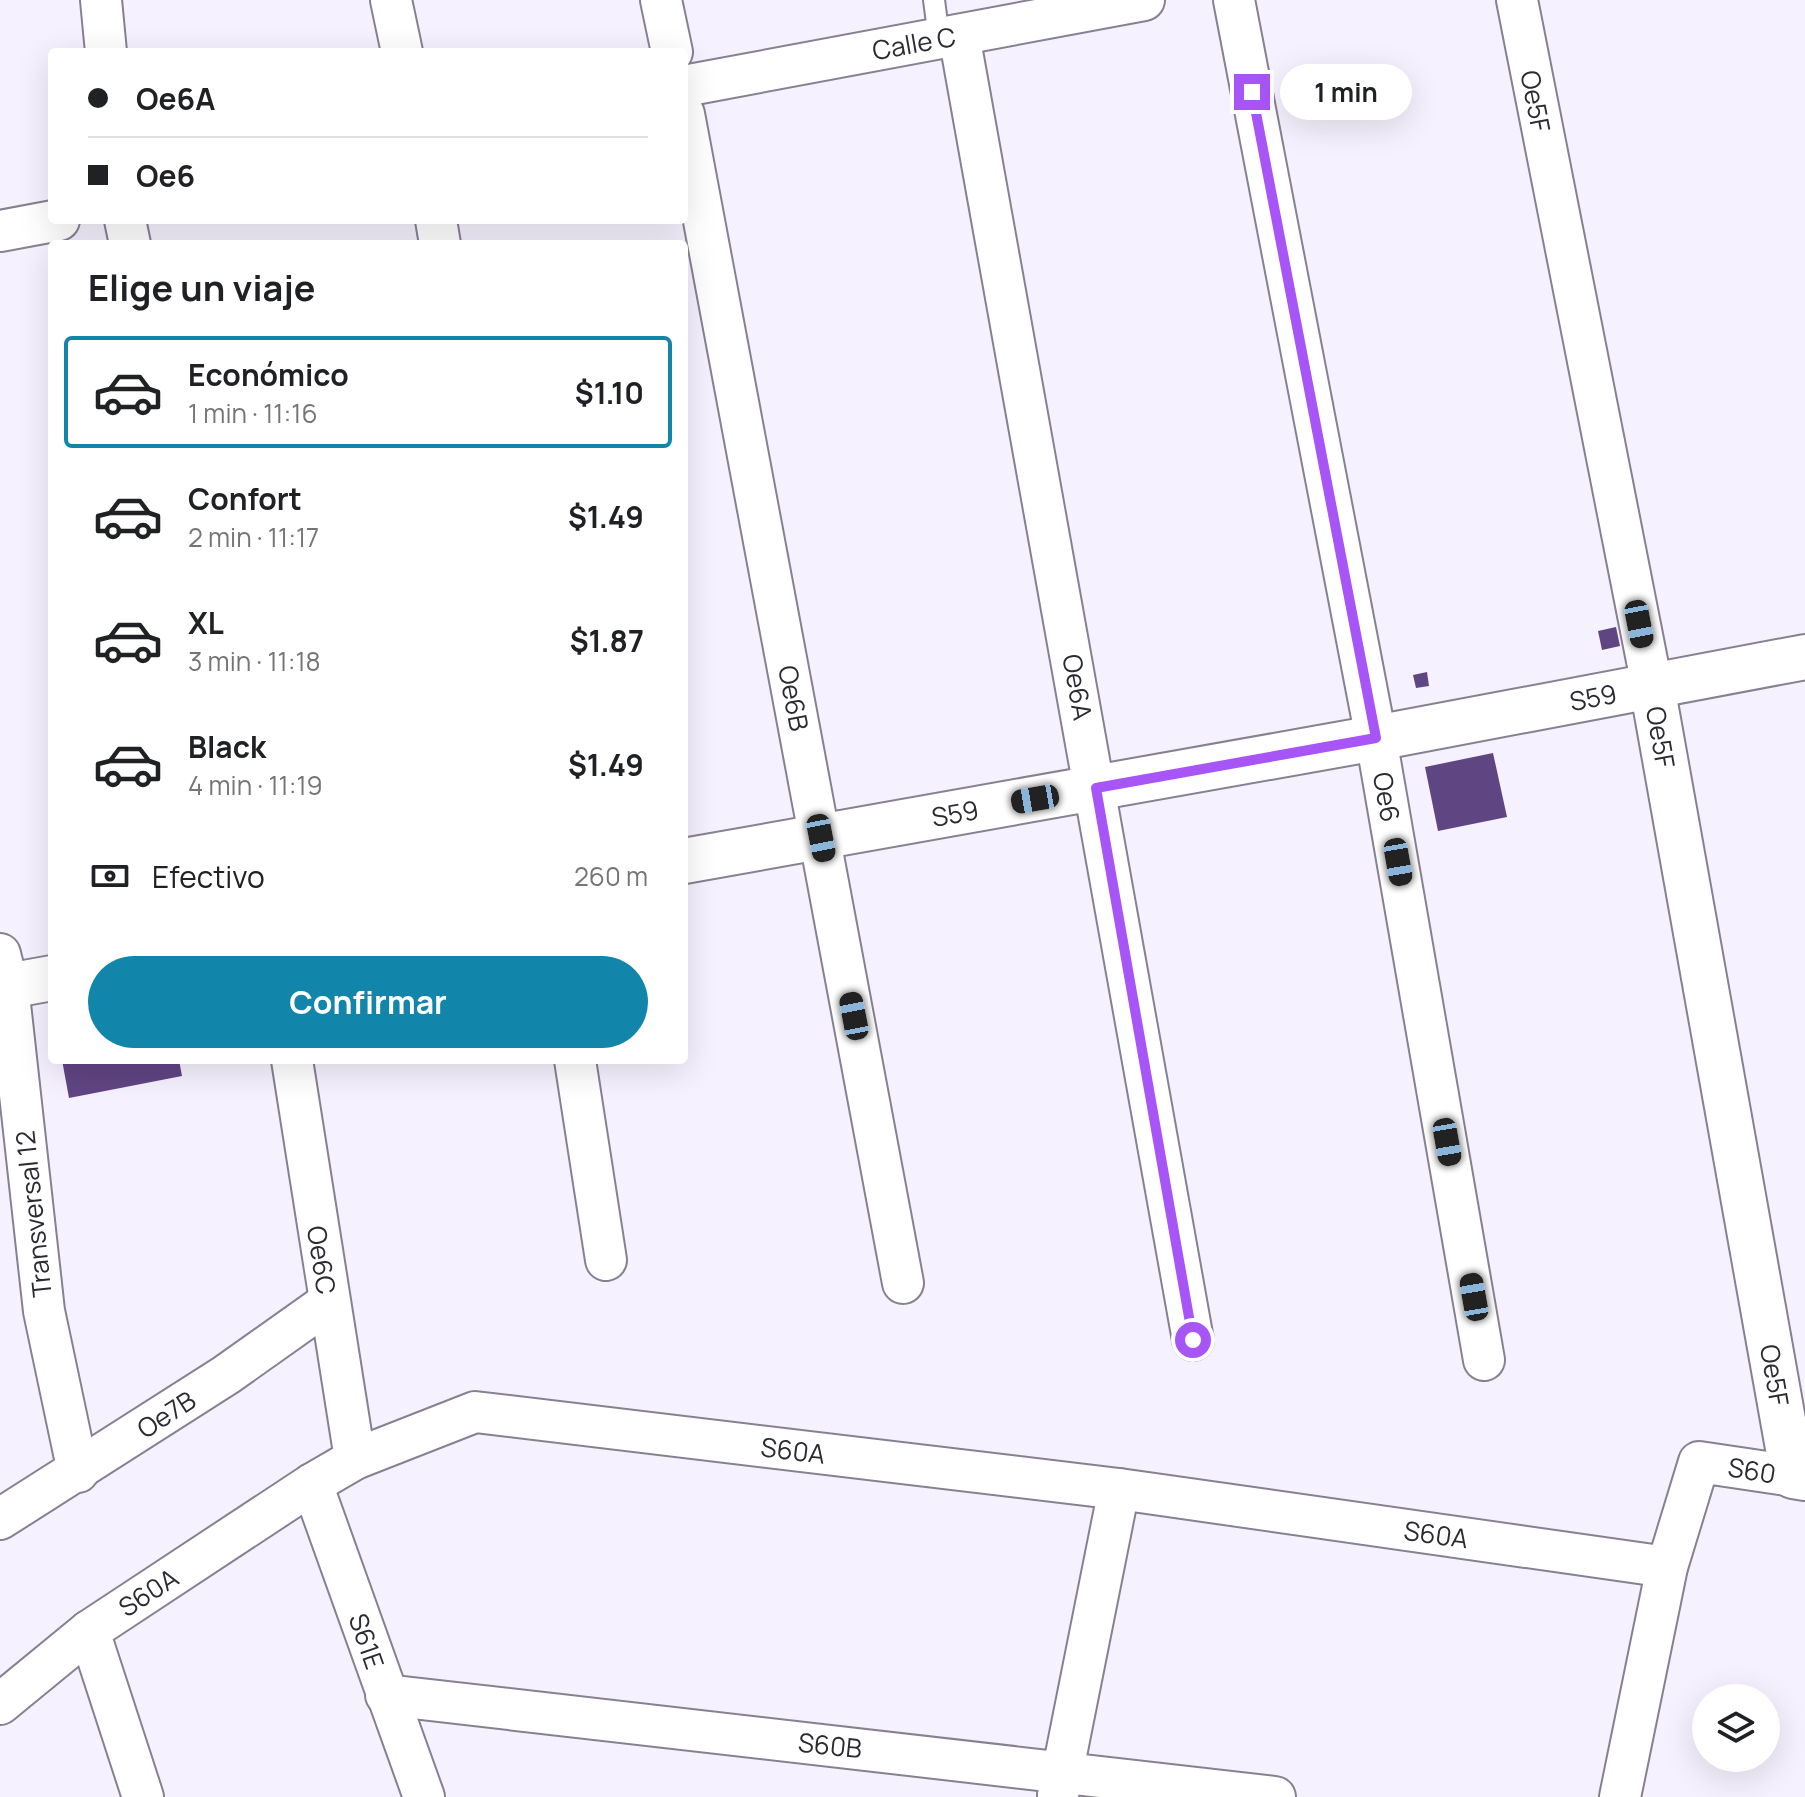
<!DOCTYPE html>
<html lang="es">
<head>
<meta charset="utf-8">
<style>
  body { margin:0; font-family:Manrope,sans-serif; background:#f6f6f6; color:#202124; height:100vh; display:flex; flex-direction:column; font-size:30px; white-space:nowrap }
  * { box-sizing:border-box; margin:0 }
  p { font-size:26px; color:#757577 }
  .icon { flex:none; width:44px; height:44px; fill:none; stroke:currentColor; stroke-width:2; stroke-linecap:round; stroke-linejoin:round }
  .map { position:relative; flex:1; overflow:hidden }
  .side { position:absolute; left:48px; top:240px; width:640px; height:824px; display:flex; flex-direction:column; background:#fff; border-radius:8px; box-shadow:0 8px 32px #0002 }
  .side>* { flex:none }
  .banner { position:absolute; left:48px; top:48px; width:640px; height:176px; border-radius:8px; box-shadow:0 8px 32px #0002; display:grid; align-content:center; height:176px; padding:0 40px; background:#fff }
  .controls { position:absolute; left:1692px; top:1684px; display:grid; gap:16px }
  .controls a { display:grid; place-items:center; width:88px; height:88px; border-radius:50%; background:#fff; box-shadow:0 8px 32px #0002; font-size:40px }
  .end { position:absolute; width:36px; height:36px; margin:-18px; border:10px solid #a855f7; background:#fff; box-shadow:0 0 0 4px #fff }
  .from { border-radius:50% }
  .bubble { position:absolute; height:56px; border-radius:28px; background:#fff; box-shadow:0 8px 32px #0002; font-size:26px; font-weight:700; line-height:56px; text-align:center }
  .car { position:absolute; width:24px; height:48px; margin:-24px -12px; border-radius:10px; box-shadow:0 0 6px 2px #0007; background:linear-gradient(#222 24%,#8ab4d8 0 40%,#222 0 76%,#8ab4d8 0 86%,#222 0) }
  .banner b { display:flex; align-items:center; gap:28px; height:76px; font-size:30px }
  .banner b+b { border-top:2px solid #e0e0e0 }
  .banner i { width:20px; height:20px; background:#202124 }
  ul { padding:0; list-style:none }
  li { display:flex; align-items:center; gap:24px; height:112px; margin:0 16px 12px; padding:0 24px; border:4px solid transparent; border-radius:8px }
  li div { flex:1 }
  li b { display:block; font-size:30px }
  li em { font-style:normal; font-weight:700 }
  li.on { border-color:#1285ab }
  li>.icon { width:72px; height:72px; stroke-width:1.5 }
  h2 { padding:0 40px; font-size:36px; line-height:96px }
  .pay { display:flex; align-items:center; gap:20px; height:88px; padding:0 40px; font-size:30px }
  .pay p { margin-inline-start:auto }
  .action { display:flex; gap:16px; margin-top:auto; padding:16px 40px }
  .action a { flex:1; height:92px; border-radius:48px; background:#1285ab; color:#fff; font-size:32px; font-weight:700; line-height:92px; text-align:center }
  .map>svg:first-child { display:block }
  .building { fill:#604583 }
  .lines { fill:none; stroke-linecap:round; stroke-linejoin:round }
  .lane-casing { stroke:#878093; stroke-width:24 }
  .street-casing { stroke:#878093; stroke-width:44 }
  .secondary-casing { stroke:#878093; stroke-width:48 }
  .lane { stroke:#fff; stroke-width:20 }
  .street { stroke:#fff; stroke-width:40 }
  .secondary { stroke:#fff; stroke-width:44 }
  .route { stroke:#a855f7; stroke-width:10 }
  .labels { text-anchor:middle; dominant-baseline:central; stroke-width:8; stroke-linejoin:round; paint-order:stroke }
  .street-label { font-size:26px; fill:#2c2931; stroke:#fff }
</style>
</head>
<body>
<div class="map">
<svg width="1805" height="1797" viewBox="0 0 1805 1797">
  <rect width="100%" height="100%" fill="#f6f1fe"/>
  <g class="building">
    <polygon points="1616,627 1620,646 1602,650 1598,631"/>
    <polygon points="1427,672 1429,686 1416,688 1413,675"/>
    <polygon points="1493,753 1507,817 1438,831 1425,767"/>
    <polygon points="62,1060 179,1060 182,1076 69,1098"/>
  </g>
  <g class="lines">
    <g class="lane-casing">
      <polyline id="lane" points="934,0 939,38"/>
    </g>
    <g class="street-casing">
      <g id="street">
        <polyline points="101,0 106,52"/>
        <polyline points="391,0 402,52"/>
        <polyline points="661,0 672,52"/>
        <polyline points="1234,0 1376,738 1484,1360"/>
        <polyline points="1517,0 1652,686"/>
        <polyline points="959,35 1193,1340"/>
        <polyline points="684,86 1144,0"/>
        <polyline points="684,114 903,1283"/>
        <polyline points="125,220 130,244"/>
        <polyline points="436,220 440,244"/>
        <polyline points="0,231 59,220"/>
        <polyline points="0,954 8,986 44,1311 78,1472"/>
        <polyline points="292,1060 355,1459"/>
        <polyline points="575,1060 606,1260"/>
        <polyline points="312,1484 424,1797"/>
        <polyline points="0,1519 226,1375 329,1302"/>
        <polyline points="89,1631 143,1797"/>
        <polyline points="386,1695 1275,1797"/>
        <polyline points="0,1704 89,1631 312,1484 355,1459 475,1412 1119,1489 1667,1567"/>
        <polyline points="1058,1795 1119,1489"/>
        <polyline points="1620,1797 1667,1567 1699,1462 1793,1476"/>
      </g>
    </g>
    <g class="secondary-casing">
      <g id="secondary">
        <polyline points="1652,686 1793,1476 1805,1478"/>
        <polyline points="684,861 1376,738 1805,657"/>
        <polyline points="0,985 8,986 52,978"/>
      </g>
    </g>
    <use href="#lane" class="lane"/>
    <use href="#street" class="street"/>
    <use href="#secondary" class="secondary"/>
  </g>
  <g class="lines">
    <polyline class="route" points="1193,1340 1096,788 1376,738 1252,92"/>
  </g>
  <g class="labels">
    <g class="street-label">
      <text transform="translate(914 43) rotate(-10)">Calle C</text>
      <text transform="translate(1536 101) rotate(79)">Oe5F</text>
      <text transform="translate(1078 687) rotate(80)">Oe6A</text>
      <text transform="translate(1593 697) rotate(-11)">S59</text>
      <text transform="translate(794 698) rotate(79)">Oe6B</text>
      <text transform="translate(1661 737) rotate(80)">Oe5F</text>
      <text transform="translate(1387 797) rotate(80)">Oe6</text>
      <text transform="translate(955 813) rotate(-10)">S59</text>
      <text transform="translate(33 1214) rotate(-96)">Transversal 12</text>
      <text transform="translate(322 1260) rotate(81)">Oe6C</text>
      <text transform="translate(1775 1375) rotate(80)">Oe5F</text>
      <text transform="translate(166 1414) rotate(-33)">Oe7B</text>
      <text transform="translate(793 1450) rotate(7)">S60A</text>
      <text transform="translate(1752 1470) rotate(9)">S60</text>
      <text transform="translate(1436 1534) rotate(8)">S60A</text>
      <text transform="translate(148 1592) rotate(-33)">S60A</text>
      <text transform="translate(367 1641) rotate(71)">S61E</text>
      <text transform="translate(830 1745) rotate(6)">S60B</text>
    </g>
  </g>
</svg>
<div class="controls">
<a><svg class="icon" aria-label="layers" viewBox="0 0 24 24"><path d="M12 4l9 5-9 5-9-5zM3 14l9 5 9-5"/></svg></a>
</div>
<i class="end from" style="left:1193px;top:1340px"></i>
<i class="end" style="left:1252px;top:92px"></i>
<div class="bubble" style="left:1280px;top:64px;width:132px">1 min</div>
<i class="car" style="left:1639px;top:624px;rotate:169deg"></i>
<i class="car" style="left:1035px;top:799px;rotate:260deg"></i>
<i class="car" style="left:821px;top:838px;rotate:169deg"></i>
<i class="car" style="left:1398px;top:862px;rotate:170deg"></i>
<i class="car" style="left:854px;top:1016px;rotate:349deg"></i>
<i class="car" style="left:1447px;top:1142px;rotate:170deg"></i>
<i class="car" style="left:1474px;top:1297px;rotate:350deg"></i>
<div class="banner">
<b><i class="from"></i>Oe6A</b>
<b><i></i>Oe6</b>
</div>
<section class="side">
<h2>Elige un viaje</h2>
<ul>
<li class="on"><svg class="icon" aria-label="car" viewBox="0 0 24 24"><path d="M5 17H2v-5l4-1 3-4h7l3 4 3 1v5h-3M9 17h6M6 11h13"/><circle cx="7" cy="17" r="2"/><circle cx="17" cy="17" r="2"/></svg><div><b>Económico</b><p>1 min · 11:16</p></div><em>$1.10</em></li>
<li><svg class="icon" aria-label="car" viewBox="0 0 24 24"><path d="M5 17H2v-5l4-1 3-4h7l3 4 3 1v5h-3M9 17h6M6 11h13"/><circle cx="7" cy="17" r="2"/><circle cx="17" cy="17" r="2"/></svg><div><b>Confort</b><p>2 min · 11:17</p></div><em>$1.49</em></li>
<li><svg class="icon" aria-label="car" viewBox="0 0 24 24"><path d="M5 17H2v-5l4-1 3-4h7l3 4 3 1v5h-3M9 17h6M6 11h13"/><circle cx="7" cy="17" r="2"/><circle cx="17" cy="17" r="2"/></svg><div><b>XL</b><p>3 min · 11:18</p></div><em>$1.87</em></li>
<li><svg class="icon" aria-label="car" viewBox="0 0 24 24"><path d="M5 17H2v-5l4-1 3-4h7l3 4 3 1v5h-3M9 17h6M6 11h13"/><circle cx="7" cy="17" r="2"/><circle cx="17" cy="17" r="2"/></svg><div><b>Black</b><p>4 min · 11:19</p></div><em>$1.49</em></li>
</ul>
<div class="pay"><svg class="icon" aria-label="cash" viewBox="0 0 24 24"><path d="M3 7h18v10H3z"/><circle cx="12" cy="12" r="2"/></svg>Efectivo<p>260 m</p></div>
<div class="action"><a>Confirmar</a></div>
</section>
</div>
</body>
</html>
